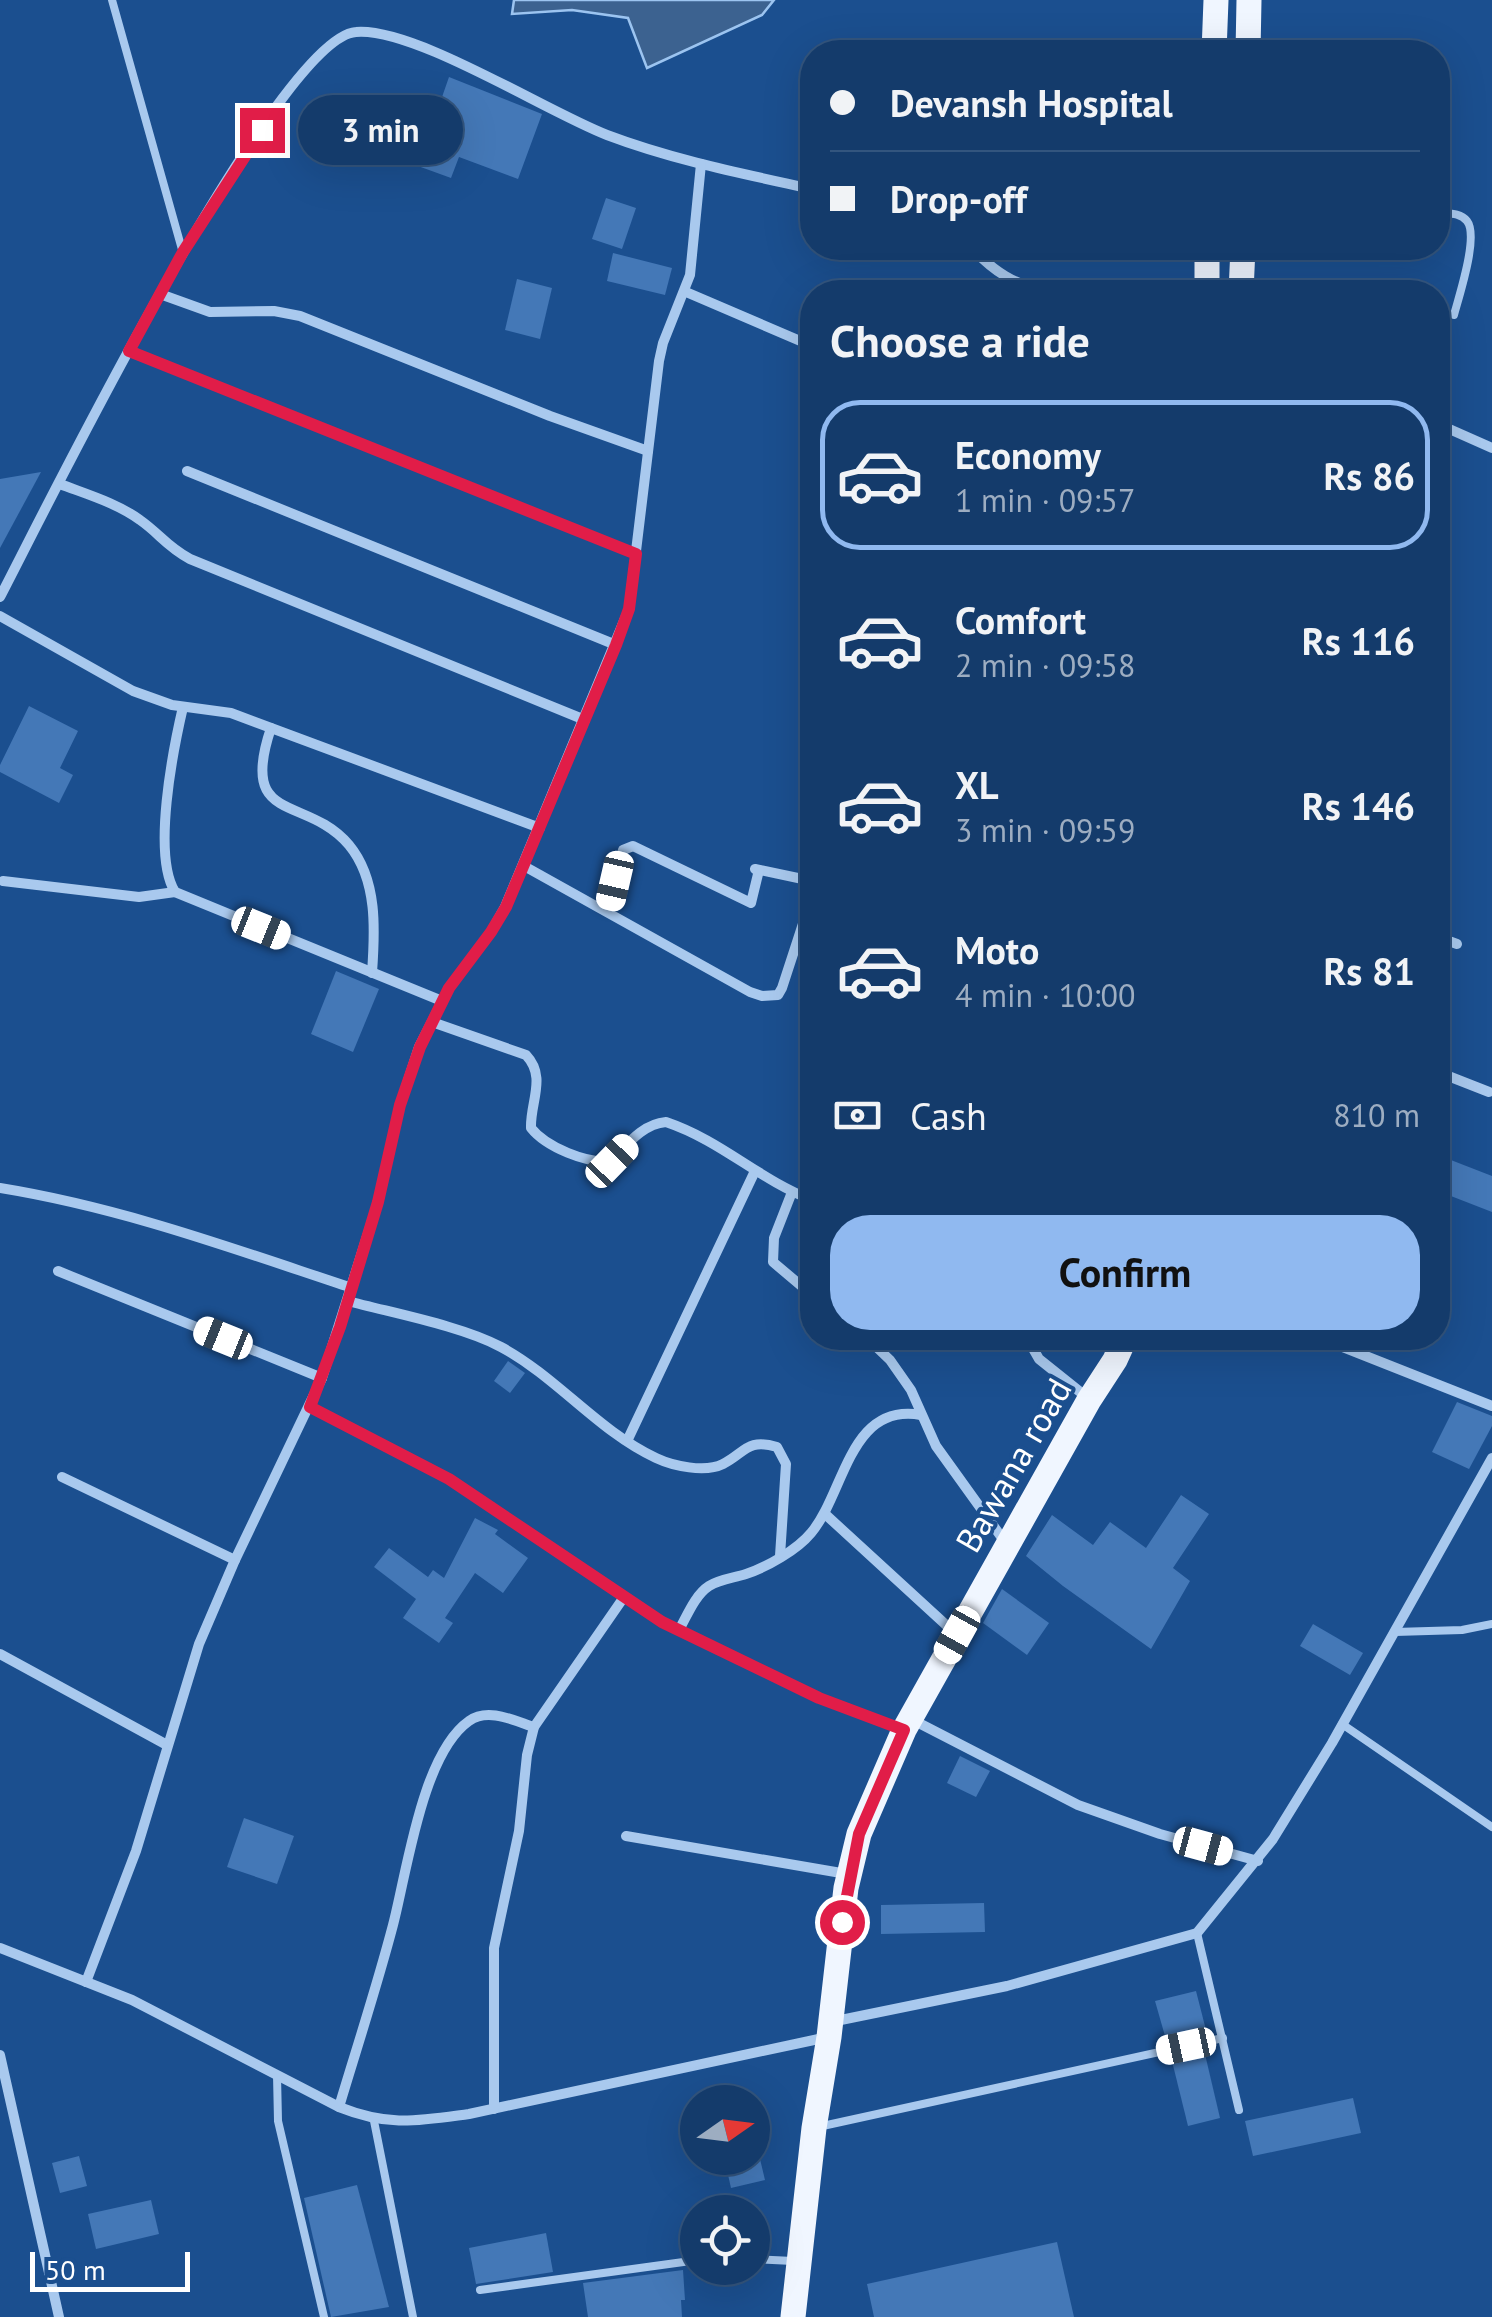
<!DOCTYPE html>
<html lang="en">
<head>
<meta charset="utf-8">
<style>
  body { margin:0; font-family:"PT Sans",sans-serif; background:#1d4271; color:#f1f3f6; height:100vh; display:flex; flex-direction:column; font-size:38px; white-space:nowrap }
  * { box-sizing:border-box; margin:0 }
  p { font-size:32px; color:#9dadc1 }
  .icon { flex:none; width:55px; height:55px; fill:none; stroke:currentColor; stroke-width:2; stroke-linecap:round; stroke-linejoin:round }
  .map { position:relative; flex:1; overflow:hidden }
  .details { position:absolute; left:800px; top:280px; width:650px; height:1070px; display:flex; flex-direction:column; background:#143b6b; border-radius:40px; box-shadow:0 10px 40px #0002,0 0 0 2px #33557e }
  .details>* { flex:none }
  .banner { position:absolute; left:800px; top:40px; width:650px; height:220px; border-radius:40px; box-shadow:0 10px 40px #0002,0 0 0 2px #33557e; display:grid; align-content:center; height:220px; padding:0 30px; background:#143b6b }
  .needle { width:65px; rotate:76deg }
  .tools { position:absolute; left:680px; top:2085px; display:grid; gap:20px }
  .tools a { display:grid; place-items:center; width:90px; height:90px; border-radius:50%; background:#143b6b; box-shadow:0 10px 40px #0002,0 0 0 2px #33557e; font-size:50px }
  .scale { position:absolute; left:30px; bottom:25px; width:160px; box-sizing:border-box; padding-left:10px; border:5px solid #fff; border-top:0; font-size:28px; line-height:35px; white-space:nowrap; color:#fff; -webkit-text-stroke:8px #1b4f8f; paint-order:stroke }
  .end { position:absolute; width:45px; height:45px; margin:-22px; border:12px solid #e11d48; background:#fff; box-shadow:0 0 0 5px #fff }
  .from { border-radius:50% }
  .bubble { position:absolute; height:70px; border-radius:35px; background:#143b6b; box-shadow:0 10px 40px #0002,0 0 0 2px #33557e; font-size:32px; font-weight:600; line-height:70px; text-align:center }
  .car { position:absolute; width:30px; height:60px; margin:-30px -15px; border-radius:12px; box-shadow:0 0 8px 2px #0007; background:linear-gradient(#fff 24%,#345 0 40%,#fff 0 76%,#345 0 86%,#fff 0) }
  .banner b { display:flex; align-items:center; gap:35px; height:95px; font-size:38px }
  .banner b+b { border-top:2px solid #33557e }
  .banner i { width:25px; height:25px; background:#f1f3f6 }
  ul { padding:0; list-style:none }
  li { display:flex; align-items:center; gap:30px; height:150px; margin:0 20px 15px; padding:0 10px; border:5px solid transparent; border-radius:40px }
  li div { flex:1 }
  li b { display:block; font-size:38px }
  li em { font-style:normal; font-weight:600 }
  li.selected { border-color:#90b9f0 }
  li>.icon { width:90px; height:90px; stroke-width:1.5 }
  h2 { padding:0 30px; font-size:45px; line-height:120px }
  .pay { display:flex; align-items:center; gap:25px; height:110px; padding:0 30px; font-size:38px }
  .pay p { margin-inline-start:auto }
  .primary-button { display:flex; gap:20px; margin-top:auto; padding:20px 30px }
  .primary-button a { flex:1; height:115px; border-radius:40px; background:#90b9f0; color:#111; font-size:40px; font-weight:600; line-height:115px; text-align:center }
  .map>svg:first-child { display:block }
  .water { fill:#3c6290; stroke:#9cc4f0; stroke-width:2.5 }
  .building { fill:#4478b7 }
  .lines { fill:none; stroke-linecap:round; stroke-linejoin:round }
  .lane { stroke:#a9c9ee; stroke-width:8 }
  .street { stroke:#a9c9ee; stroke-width:10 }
  .primary { stroke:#f0f6ff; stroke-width:25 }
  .route { stroke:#e11d48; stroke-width:12 }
  .labels { text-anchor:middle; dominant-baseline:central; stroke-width:8; stroke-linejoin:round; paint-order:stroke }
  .street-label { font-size:35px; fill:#fff; stroke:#1b4f8f }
</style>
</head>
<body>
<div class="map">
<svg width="1492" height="2317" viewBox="0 0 1492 2317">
  <rect width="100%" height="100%" fill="#1b4f8f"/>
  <polygon class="water" points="514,0 774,0 762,15 647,68 628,18 572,10 512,14"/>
  <g class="building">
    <polygon points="449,77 542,114 518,179 459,157 451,178 418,166"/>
    <polygon points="606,198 636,208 622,249 592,239"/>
    <polygon points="613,253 672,268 665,295 607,281"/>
    <polygon points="517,279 552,288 540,339 505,330"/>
    <polygon points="41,472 0,548 0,479"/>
    <polygon points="29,706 78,731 60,768 73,775 59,803 0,772 0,765"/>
    <polygon points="336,971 379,989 353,1052 311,1034"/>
    <polygon points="1438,1155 1492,1176 1492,1212 1438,1191"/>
    <polygon points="508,1361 525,1373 510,1393 494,1381"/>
    <polygon points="1457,1402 1492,1416 1492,1426 1469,1469 1432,1452"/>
    <polygon points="1181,1495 1209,1514 1173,1568 1190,1581 1151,1649 1063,1586 1026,1556 1052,1515 1093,1545 1110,1522 1146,1548"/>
    <polygon points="475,1518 498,1530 495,1534 528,1558 503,1593 475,1573 445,1618 453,1623 439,1643 403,1618 416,1599 374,1567 389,1548 428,1577 433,1570 444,1578"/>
    <polygon points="1002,1589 1049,1623 1027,1655 983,1623"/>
    <polygon points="1313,1624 1363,1653 1350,1675 1300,1646"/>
    <polygon points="960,1756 990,1771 976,1797 947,1783"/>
    <polygon points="244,1818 294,1836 277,1884 227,1867"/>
    <polygon points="984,1903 985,1932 881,1934 881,1905"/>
    <polygon points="1196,1991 1206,2030 1199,2032 1200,2035 1167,2043 1155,2001"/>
    <polygon points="1204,2050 1220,2118 1188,2126 1171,2057"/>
    <polygon points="1353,2098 1361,2133 1253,2156 1245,2121"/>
    <polygon points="79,2156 87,2186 60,2193 52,2163"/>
    <polygon points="760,2159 765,2180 731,2188 726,2166"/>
    <polygon points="357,2185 389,2307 331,2317 304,2198"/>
    <polygon points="151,2200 159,2234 96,2249 88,2214"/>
    <polygon points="546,2233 553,2272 476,2284 469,2248"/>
    <polygon points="1057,2242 1074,2317 874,2317 867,2284"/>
    <polygon points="683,2270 685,2300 681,2300 682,2317 588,2317 583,2283"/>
  </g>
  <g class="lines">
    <g class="lane">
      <polyline points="112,0 183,253"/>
      <path d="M1438 213C1448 214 1460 212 1467 221 1479 236 1459 296 1454 315"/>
      <polyline points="1395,1632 1462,1630 1492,1624"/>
      <polyline points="1342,1724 1492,1827"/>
      <polyline points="1197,1933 1239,2110"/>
      <polyline points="277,2075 278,2121 324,2317"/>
      <polyline points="374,2121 413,2317"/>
      <polyline points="818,2127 1223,2038"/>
      <polyline points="752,2259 793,2261"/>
      <polyline points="480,2290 698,2260"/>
    </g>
    <g class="street">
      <path d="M972 248C994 272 1014 284 1046 292"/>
      <polyline points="686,292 812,346"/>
      <polyline points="160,294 210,312 274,311 300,316 550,416 648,451"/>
      <polyline points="129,351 636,554"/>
      <polyline points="1438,424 1492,448"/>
      <polyline points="187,471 616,645"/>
      <path d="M60 484C86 494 117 503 140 520 160 534 166 546 190 559L585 720"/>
      <path d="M0 597C44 513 277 37 356 32 414 27 547 112 607 135 673 160 744 174 812 189"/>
      <polyline points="0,616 133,691 172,705 231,713 540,828"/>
      <path d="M183 707C173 750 152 855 175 892L442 1001"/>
      <path d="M271 728C238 826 306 794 349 845 378 880 375 931 372 973"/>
      <polyline points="524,866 750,992 762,996 778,995 782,988 812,896"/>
      <polyline points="755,869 812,881"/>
      <polyline points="3,881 139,897 175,892"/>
      <polyline points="608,912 623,850 633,846 751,903 759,870"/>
      <polyline points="1438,937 1457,944"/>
      <path d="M432 1022 526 1055C547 1077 530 1102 531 1128 546 1147 587 1164 611 1161 627 1145 642 1124 666 1122 722 1141 758 1179 812 1200"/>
      <polyline points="1438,1072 1489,1092"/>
      <path d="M0 1188C123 1208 234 1249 352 1288"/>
      <polyline points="792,1192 774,1238 773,1262 812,1295"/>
      <polyline points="58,1271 322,1378"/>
      <path d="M348 1301C392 1313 462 1326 501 1347 557 1377 598 1431 656 1458 673 1466 705 1473 723 1464 745 1453 747 1438 777 1447L786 1464 780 1556"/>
      <polyline points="867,1338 890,1360 911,1390 936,1446 1005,1542"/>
      <polyline points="1027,1338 1039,1359 1089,1399"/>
      <polyline points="1320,1338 1492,1406"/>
      <polyline points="310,1407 449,1479 662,1622 819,1698 904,1730"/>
      <polyline points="628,1439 755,1171"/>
      <polyline points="62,1477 235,1560"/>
      <polyline points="825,1514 957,1635"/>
      <path d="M679 1630C687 1616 695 1595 709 1586 720 1579 734 1578 746 1574 767 1567 797 1550 811 1533 845 1493 849 1402 921 1415"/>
      <polyline points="0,1654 167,1745"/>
      <polyline points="911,1719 1078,1805 1160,1834 1258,1861"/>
      <polyline points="626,1836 847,1874"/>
      <path d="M0 1948 132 2000 339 2107C389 2127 417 2121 469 2114L828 2037"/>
      <polyline points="86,1982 136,1851 199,1644 235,1560 322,1378 378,1202 400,1105 419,1047 449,988 491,932 505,907 629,609 659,361 663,343 690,275 701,164"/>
      <polyline points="831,2022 1007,1986 1197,1933 1273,1839 1332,1743 1492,1458"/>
      <polyline points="0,2055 59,2317"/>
      <path d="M339 2107C357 2047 377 1986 393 1925 407 1872 422 1754 469 1721 488 1707 515 1721 534 1727"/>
      <polyline points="494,2109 494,1948 519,1831 527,1755 534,1727 624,1597"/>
    </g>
    <g class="primary">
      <polyline points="1214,52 1216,0"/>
      <polyline points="1248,52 1249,0"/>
      <polyline points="1207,292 1207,248"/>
      <polyline points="1241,292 1243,248"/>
      <polyline points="793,2317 814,2128 829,2037 846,1888 859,1834 904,1730 1089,1400 1115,1360 1125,1338"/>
    </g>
  </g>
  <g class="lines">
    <polyline class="route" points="262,130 183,252 129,351 636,554 629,609 616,645 506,907 491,932 449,988 420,1047 400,1105 378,1202 340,1327 310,1407 449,1479 662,1622 819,1698 904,1730 859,1834 842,1922"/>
  </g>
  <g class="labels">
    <g class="street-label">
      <text transform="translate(1013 1465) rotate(-60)">Bawana road</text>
    </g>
  </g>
</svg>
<div class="tools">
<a><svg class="needle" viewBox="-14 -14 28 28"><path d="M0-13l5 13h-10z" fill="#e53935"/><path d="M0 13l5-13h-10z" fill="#9dadc1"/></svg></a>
<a><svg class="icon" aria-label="locate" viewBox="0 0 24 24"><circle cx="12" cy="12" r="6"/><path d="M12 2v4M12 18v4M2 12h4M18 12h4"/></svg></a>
</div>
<div class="scale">50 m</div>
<i class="end from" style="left:842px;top:1922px"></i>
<i class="end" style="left:262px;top:130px"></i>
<div class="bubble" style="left:298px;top:95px;width:165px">3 min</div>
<i class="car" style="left:615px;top:881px;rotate:193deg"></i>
<i class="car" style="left:261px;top:928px;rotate:112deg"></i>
<i class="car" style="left:612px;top:1161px;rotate:44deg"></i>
<i class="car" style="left:223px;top:1338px;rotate:292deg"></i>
<i class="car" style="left:957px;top:1635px;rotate:209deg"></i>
<i class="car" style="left:1203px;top:1846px;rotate:105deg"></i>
<i class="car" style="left:1186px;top:2046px;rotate:258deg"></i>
<div class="banner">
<b><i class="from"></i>Devansh Hospital</b>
<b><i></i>Drop-off</b>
</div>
<section class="details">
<h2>Choose a ride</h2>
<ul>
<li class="selected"><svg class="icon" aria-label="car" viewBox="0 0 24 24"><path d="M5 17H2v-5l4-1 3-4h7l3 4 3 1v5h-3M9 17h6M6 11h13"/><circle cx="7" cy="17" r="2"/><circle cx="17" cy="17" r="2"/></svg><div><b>Economy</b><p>1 min · 09:57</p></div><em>Rs 86</em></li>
<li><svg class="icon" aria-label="car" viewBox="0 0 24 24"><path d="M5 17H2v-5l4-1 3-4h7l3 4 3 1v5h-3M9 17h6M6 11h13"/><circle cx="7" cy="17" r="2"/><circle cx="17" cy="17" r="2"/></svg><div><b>Comfort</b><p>2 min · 09:58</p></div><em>Rs 116</em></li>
<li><svg class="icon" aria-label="car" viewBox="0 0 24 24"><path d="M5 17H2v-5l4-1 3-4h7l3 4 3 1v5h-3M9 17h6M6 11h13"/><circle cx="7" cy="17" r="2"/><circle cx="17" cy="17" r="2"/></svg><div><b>XL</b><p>3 min · 09:59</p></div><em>Rs 146</em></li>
<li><svg class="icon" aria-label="car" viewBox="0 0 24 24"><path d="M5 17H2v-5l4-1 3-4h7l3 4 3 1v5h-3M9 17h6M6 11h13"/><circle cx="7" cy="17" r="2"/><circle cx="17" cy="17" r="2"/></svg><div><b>Moto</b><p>4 min · 10:00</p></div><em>Rs 81</em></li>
</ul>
<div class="pay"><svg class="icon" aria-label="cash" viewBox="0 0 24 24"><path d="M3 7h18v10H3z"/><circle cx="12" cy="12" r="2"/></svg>Cash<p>810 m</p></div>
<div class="primary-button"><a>Confirm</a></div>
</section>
</div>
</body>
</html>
